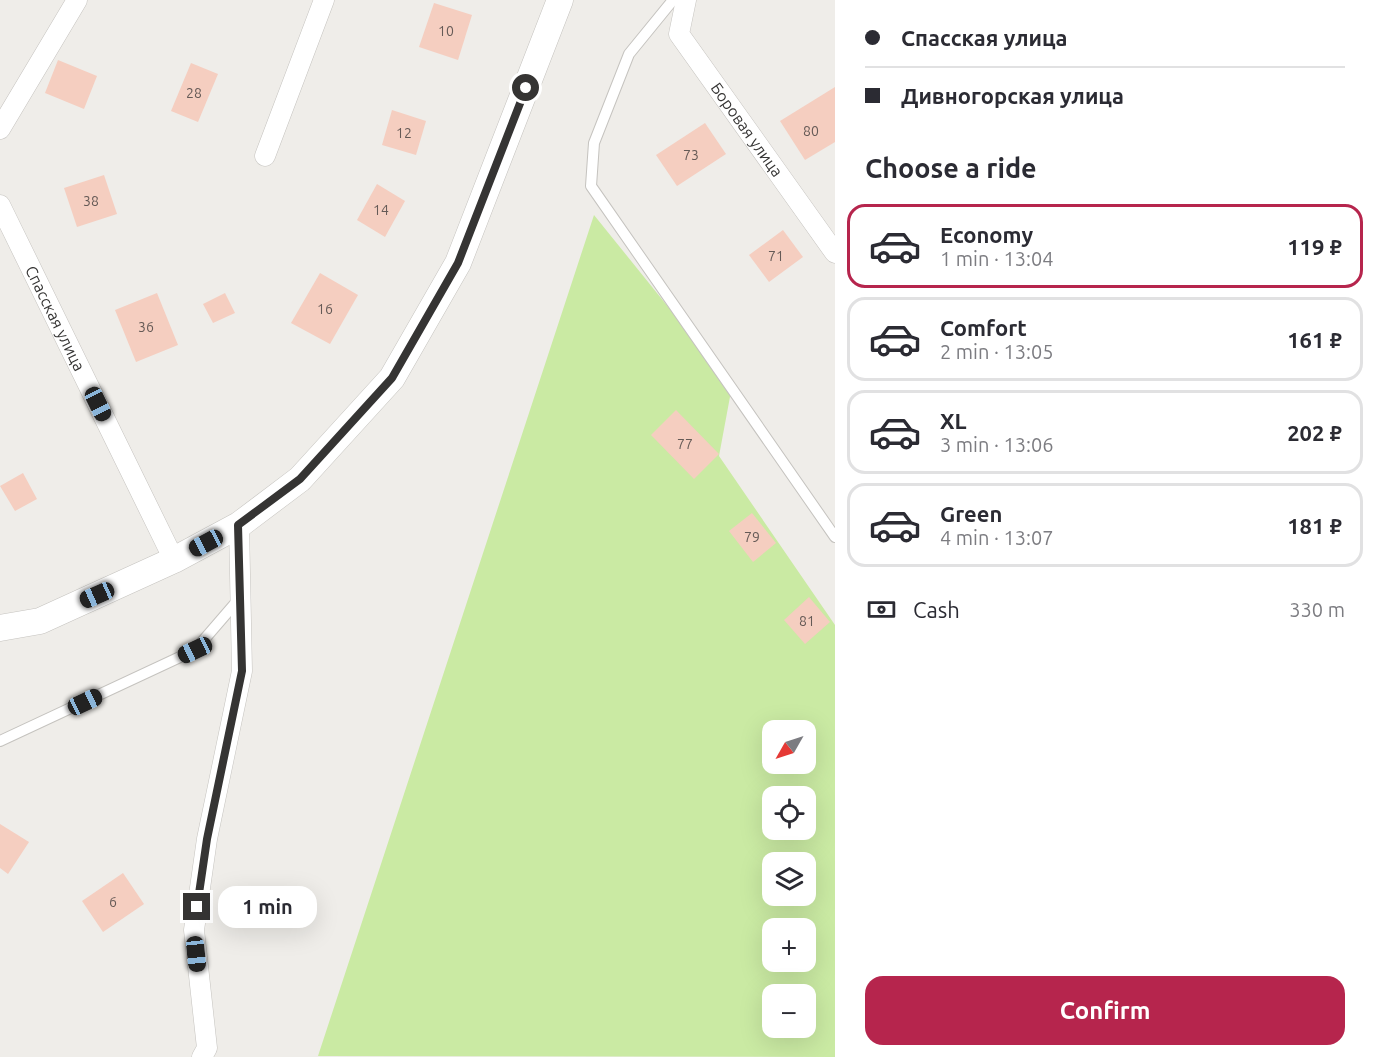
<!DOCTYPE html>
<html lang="en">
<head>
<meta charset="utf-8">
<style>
  body { margin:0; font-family:Ubuntu,sans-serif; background:#f2f2f3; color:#2b2b33; height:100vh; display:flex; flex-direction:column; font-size:22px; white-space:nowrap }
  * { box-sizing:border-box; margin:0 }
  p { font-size:20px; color:#7c7c81 }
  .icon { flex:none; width:33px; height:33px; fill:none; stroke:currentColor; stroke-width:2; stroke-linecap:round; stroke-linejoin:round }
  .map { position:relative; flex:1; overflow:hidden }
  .details { display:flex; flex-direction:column; background:#fff; width:540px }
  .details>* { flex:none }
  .top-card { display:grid; align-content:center; height:132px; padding:0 30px; background:#fff }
  .needle { width:39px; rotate:231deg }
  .fabs { position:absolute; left:762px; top:720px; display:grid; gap:12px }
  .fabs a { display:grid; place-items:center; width:54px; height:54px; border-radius:12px; background:#fff; box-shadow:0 6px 24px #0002; font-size:30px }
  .end { position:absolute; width:27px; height:27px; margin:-14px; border:8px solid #353433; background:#fff; box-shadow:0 0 0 3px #fff }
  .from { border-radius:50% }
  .bubble { position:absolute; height:42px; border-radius:18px; background:#fff; box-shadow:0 6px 24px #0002; font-size:20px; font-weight:700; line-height:42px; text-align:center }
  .car { position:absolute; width:18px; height:36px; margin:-18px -9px; border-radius:8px; box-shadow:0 0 4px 2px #0007; background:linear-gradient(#222 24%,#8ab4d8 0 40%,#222 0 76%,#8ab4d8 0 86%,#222 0) }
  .top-card b { display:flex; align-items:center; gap:21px; height:57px; font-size:22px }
  .top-card b+b { border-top:2px solid #e1e1e2 }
  .top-card i { width:15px; height:15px; background:#2b2b33 }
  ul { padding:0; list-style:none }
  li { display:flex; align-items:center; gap:18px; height:84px; margin:0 12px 9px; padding:0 18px; border:3px solid #e1e1e2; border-radius:18px }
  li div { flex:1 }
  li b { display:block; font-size:22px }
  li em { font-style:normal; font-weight:700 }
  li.selected { border-color:#b6254d }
  li>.icon { width:54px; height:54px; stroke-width:1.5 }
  h2 { padding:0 30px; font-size:27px; line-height:72px }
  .pay { display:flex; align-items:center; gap:15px; height:66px; padding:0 30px; font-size:22px }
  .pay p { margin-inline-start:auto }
  .action { display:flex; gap:12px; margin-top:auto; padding:12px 30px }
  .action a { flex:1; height:69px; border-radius:18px; background:#b6254d; color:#fff; font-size:24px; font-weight:700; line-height:69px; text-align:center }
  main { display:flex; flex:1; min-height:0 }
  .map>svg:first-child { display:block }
  .green { fill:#caeaa3; fill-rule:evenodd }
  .building { fill:#f5cec0 }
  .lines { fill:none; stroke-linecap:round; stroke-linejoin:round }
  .service-casing { stroke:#c5c3bf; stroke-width:12 }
  .minor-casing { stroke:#c5c3bf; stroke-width:21 }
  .tertiary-casing { stroke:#c5c3bf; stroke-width:27 }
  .service { stroke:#fff; stroke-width:10 }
  .minor { stroke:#fff; stroke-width:20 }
  .tertiary { stroke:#fff; stroke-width:26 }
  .route { stroke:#353433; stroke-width:8 }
  .labels { text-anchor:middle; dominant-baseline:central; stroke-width:6; stroke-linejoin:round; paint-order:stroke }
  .number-label { font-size:14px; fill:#655a56 }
  .street-label { font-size:16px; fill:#353433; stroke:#fff }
</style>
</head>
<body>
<main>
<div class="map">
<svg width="835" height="1057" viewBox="0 0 835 1057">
  <rect width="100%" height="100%" fill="#efede9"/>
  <path class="green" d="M594 215 732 386 719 456 835 625V1057L318 1056ZM772 730H806V764H772ZM772 796H806V830H772ZM772 862H806V896H772ZM772 928H806V962H772ZM772 994H806V1028H772Z"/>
  <g class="building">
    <polygon points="434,3 472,15 458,60 419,47"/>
    <polygon points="58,60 97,76 84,109 45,93"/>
    <polygon points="191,63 218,74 198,122 171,111"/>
    <polygon points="835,87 835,142 805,160 780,121"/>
    <polygon points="392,110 426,121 416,155 382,145"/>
    <polygon points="705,123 726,154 677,186 656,155"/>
    <polygon points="104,175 117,214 77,227 64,188"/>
    <polygon points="377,184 405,201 385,237 357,220"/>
    <polygon points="783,230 803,257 769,282 749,255"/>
    <polygon points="320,273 358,295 330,344 291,323"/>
    <polygon points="157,293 178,345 136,362 115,310"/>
    <polygon points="225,293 235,313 213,323 203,304"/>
    <polygon points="676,410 719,454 694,479 651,435"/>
    <polygon points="23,473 37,499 15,511 0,486"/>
    <polygon points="752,513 776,543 753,562 729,531"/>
    <polygon points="809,597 830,622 805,644 784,620"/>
    <polygon points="0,824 29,842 8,874 0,868"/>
    <polygon points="123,873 144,904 103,932 82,901"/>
  </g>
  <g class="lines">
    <g class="service-casing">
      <g id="service">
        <polyline points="673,0 629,54 594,143 591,186 835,537"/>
        <polyline points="0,741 195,650 239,599"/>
      </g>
    </g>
    <g class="minor-casing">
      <g id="minor">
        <path id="s1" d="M686 0 679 34 835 253"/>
        <polyline points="0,129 77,0"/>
        <polyline points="265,156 324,0"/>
        <path id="s2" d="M0 205 174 560"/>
        <polyline points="202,1057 207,1048 194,930 207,839 242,671 239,525"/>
      </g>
    </g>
    <g class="tertiary-casing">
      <polyline id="tertiary" points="0,628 40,621 174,560 239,525 300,479 392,378 458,263 560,0"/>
    </g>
    <use href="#service" class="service"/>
    <use href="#minor" class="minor"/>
    <use href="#tertiary" class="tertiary"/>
  </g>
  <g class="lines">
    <polyline class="route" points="197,907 207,839 242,671 238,525 300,479 392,378 458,263 526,88"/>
  </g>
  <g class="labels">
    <g class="number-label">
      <text x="446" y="31">10</text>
      <text x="194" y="93">28</text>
      <text x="811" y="131">80</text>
      <text x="404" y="133">12</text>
      <text x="691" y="155">73</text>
      <text x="91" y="201">38</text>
      <text x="381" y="210">14</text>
      <text x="776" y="256">71</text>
      <text x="325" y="309">16</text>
      <text x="146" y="327">36</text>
      <text x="685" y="444">77</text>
      <text x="752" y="537">79</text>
      <text x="807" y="621">81</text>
      <text x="113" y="902">6</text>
    </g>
    <g class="street-label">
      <text stroke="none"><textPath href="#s1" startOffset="152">Боровая улица</textPath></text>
      <text stroke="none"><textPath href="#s2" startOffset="126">Спасская улица</textPath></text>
    </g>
  </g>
</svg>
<div class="fabs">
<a><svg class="needle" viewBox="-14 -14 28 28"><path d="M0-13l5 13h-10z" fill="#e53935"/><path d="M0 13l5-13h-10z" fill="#7c7c81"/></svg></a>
<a><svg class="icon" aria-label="locate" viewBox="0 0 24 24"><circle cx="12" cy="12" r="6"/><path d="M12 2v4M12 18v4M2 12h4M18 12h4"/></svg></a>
<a><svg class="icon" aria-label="layers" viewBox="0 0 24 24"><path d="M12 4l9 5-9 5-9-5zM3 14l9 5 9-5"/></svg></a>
<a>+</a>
<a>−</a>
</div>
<i class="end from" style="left:526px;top:88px"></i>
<i class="end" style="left:197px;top:907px"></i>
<div class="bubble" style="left:218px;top:886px;width:99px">1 min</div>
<i class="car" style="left:98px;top:404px;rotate:154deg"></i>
<i class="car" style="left:206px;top:543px;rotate:242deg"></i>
<i class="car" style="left:97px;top:595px;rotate:246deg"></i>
<i class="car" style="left:195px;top:650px;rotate:245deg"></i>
<i class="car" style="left:85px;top:702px;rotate:65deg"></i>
<i class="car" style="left:196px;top:954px;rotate:174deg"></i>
</div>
<section class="details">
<div class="top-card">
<b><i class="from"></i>Спасская улица</b>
<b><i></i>Дивногорская улица</b>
</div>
<h2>Choose a ride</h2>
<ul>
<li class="selected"><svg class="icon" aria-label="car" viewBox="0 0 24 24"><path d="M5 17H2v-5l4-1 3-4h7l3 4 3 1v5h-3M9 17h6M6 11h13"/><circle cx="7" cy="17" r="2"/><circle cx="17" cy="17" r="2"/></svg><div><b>Economy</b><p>1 min · 13:04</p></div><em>119 ₽</em></li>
<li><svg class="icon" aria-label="car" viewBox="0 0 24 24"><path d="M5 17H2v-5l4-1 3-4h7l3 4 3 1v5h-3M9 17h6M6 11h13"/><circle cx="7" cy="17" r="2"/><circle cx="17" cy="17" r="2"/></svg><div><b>Comfort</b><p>2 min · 13:05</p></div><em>161 ₽</em></li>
<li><svg class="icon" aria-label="car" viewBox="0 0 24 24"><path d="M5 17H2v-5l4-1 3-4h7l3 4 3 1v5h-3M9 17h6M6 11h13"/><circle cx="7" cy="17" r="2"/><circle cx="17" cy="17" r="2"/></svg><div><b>XL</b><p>3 min · 13:06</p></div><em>202 ₽</em></li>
<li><svg class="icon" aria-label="car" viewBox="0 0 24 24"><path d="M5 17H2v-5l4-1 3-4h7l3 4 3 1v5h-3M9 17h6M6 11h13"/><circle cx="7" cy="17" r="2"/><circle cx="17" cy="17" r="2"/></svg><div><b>Green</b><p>4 min · 13:07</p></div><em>181 ₽</em></li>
</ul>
<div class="pay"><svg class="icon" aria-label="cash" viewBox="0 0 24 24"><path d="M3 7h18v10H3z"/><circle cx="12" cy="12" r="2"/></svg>Cash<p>330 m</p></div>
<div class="action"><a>Confirm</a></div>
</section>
</main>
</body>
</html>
